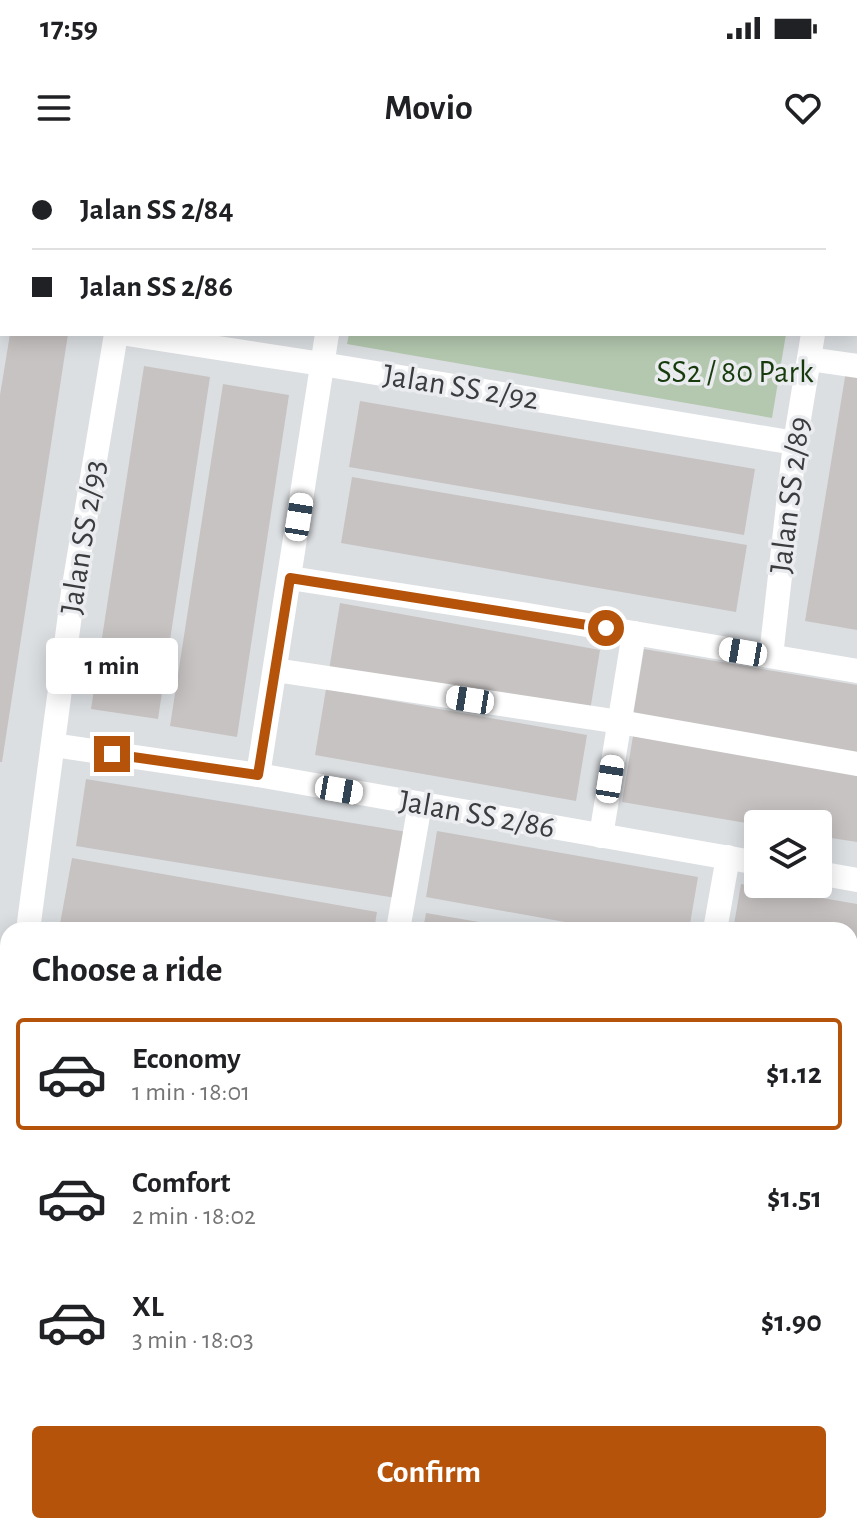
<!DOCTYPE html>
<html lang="en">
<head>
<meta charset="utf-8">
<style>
  body { margin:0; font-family:"Alegreya Sans",sans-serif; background:#f6f6f6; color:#202124; height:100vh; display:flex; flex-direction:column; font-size:30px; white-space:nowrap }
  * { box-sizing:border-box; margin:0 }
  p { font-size:26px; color:#757577 }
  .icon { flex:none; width:44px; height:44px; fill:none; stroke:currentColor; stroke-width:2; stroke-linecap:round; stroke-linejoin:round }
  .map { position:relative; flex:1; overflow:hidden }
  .panel { position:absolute; left:0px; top:762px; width:858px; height:612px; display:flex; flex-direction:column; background:#fff; border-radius:24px 24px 0 0; box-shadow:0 4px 20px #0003 }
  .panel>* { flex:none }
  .banner { position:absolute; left:0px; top:0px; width:858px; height:176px; box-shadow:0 4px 20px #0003; display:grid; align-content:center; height:176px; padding:0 32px; background:#fff }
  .buttons { position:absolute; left:744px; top:650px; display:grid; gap:16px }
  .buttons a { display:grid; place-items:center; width:88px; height:88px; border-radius:8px; background:#fff; box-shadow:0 4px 20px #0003; font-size:40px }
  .end { position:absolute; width:36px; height:36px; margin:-18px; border:10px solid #b45309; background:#fff; box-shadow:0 0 0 4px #fff }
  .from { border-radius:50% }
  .bubble { position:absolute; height:56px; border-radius:8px; background:#fff; box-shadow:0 4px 20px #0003; font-size:26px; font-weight:600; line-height:56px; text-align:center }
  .car { position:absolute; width:24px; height:48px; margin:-24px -12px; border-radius:10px; box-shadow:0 0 6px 2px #0007; background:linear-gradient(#fff 24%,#345 0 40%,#fff 0 76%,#345 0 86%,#fff 0) }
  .banner b { display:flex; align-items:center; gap:28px; height:76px; font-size:30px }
  .banner b+b { border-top:2px solid #e0e0e0 }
  .banner i { width:20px; height:20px; background:#202124 }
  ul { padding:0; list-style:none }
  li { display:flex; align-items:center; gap:24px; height:112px; margin:0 16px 12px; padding:0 16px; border:4px solid transparent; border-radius:8px }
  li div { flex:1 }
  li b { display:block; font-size:30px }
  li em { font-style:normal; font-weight:600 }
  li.current { border-color:#b45309 }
  li>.icon { width:72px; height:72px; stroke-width:1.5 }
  h2 { padding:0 32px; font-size:36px; line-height:96px }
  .button { display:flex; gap:16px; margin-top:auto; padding:16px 32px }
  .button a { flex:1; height:92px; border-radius:8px; background:#b45309; color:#fff; font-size:32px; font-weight:600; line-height:92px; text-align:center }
  .status { display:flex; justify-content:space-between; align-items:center; height:56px; padding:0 40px; background:#fff; direction:ltr }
  .status svg { height:22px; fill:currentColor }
  header { display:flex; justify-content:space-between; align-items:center; height:104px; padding:0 32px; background:#fff; font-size:36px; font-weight:600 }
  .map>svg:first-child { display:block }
  .green { fill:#b4c8af }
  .building { fill:#c7c3c2 }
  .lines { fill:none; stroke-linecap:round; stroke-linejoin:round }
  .minor { stroke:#fff; stroke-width:24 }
  .highway { stroke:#fff; stroke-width:36 }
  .route { stroke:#b45309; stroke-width:10 }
  .labels { text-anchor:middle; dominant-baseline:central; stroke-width:7; stroke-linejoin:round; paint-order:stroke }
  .park-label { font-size:32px; fill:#183b0e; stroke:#eaecef }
  .street-label { font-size:32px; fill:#3b3c3e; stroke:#eaecef }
</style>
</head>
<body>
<div class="status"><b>17:59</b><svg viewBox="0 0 49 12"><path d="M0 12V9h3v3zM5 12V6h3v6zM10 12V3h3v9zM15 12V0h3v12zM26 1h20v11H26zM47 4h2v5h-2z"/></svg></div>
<header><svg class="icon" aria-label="menu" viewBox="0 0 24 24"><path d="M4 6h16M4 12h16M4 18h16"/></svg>Movio<svg class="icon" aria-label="heart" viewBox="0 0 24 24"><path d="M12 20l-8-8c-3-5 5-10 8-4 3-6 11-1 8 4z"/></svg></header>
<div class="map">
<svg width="857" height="1374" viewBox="0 0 857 1374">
  <rect width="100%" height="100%" fill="#dcdfe2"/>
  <g class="green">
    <polygon points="380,0 815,0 814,2 380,2"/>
    <polygon points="349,174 786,174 772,258 347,184"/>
  </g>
  <g class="building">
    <polygon points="10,174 68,174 2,602 0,602 0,235"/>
    <polygon points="144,206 210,217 158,559 91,549"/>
    <polygon points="846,211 857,212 857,470 805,461"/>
    <polygon points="223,224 289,235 237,577 170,566"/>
    <polygon points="360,241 755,309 744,375 349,307"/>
    <polygon points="352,317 747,385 736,452 341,383"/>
    <polygon points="340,443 600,490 589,557 329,510"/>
    <polygon points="644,489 857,525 857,594 633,556"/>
    <polygon points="326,529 587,575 576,641 315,595"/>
    <polygon points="633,576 857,614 857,682 818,676 818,664 758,664 758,665 622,642"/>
    <polygon points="86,619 407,672 396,738 76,686"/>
    <polygon points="437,671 698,717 689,770 609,770 426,737"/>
    <polygon points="72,698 377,752 374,770 95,770 60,764"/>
    <polygon points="741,724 857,744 857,813 850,811 850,770 733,770"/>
    <polygon points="426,753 514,768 514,770 423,770"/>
    <polygon points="850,829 857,830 857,899 850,898"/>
    <polygon points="850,1134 857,1135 857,1196 850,1194"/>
    <polygon points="850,1310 857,1312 857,1374 841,1374 834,1373 835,1366 850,1366"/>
    <polygon points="328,1366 392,1366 390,1374 360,1374"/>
    <polygon points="409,1366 478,1366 476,1374 407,1374"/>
    <polygon points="493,1366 562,1366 560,1374 491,1374"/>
    <polygon points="580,1366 649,1366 647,1374 578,1374"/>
    <polygon points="666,1366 698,1366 730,1374 665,1374"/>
    <polygon points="793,1366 819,1366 818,1372"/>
  </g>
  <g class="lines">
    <g class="minor">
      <polyline points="139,2 139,0"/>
      <polyline points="353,2 354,0"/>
      <polyline points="841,2 841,0"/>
      <polyline points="127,174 322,204 795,283"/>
      <polyline points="809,199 857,206"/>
      <polyline points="290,418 522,454 857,511"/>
      <polyline points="771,496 795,283 813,174"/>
      <polyline points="275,510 620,562 857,604"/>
      <polyline points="53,585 258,615 758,703"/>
      <polyline points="258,615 327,174"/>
      <polyline points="601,676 634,473"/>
      <polyline points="818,713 857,720"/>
      <polyline points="28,770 73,432 116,174"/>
      <polyline points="398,770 420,644"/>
      <polyline points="715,770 728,697"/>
      <polyline points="0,800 8,802"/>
      <polyline points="850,932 857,933"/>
      <polyline points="0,1119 8,1120"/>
      <polyline points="850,1255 857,1257"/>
      <polyline points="15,1374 16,1366"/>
    </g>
    <g class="highway">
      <polyline points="0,862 8,863"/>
      <polyline points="0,904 8,905"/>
      <polyline points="850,969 857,971"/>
      <polyline points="850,1030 857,1031"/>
    </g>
  </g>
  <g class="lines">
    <polyline class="route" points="112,594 258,615 290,418 606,468"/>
  </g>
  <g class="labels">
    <g class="park-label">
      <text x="735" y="212">SS2 / 80 Park</text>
    </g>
    <g class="street-label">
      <text transform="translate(461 227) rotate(9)">Jalan SS 2/92</text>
      <text transform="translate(790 335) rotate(-83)">Jalan SS 2/89</text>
      <text transform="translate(83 377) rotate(-81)">Jalan SS 2/93</text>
      <text transform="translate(477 654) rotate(10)">Jalan SS 2/86</text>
    </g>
  </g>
</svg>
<div class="buttons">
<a><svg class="icon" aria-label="layers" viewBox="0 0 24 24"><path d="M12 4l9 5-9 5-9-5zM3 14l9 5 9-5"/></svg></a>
</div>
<i class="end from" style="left:606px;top:468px"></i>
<i class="end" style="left:112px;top:594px"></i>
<div class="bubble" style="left:46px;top:478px;width:132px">1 min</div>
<i class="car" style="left:299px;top:357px;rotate:9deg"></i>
<i class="car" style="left:743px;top:492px;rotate:280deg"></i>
<i class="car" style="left:470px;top:540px;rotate:279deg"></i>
<i class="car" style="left:610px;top:619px;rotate:9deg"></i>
<i class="car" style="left:339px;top:630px;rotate:100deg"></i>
<div class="banner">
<b><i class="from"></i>Jalan SS 2/84</b>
<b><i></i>Jalan SS 2/86</b>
</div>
<section class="panel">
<h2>Choose a ride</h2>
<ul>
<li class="current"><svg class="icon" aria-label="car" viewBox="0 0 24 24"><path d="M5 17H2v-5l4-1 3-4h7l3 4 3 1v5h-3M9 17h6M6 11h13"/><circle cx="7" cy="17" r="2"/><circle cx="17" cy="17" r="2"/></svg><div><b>Economy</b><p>1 min · 18:01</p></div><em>$1.12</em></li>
<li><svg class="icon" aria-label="car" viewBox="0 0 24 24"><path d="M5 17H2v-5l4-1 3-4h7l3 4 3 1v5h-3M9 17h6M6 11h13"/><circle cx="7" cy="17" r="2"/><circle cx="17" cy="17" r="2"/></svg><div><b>Comfort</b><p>2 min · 18:02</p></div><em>$1.51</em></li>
<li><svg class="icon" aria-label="car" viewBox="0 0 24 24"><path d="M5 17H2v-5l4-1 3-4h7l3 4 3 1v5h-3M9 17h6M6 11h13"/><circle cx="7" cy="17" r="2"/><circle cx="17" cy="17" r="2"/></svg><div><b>XL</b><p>3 min · 18:03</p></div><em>$1.90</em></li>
</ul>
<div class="button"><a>Confirm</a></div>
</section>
</div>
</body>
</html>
